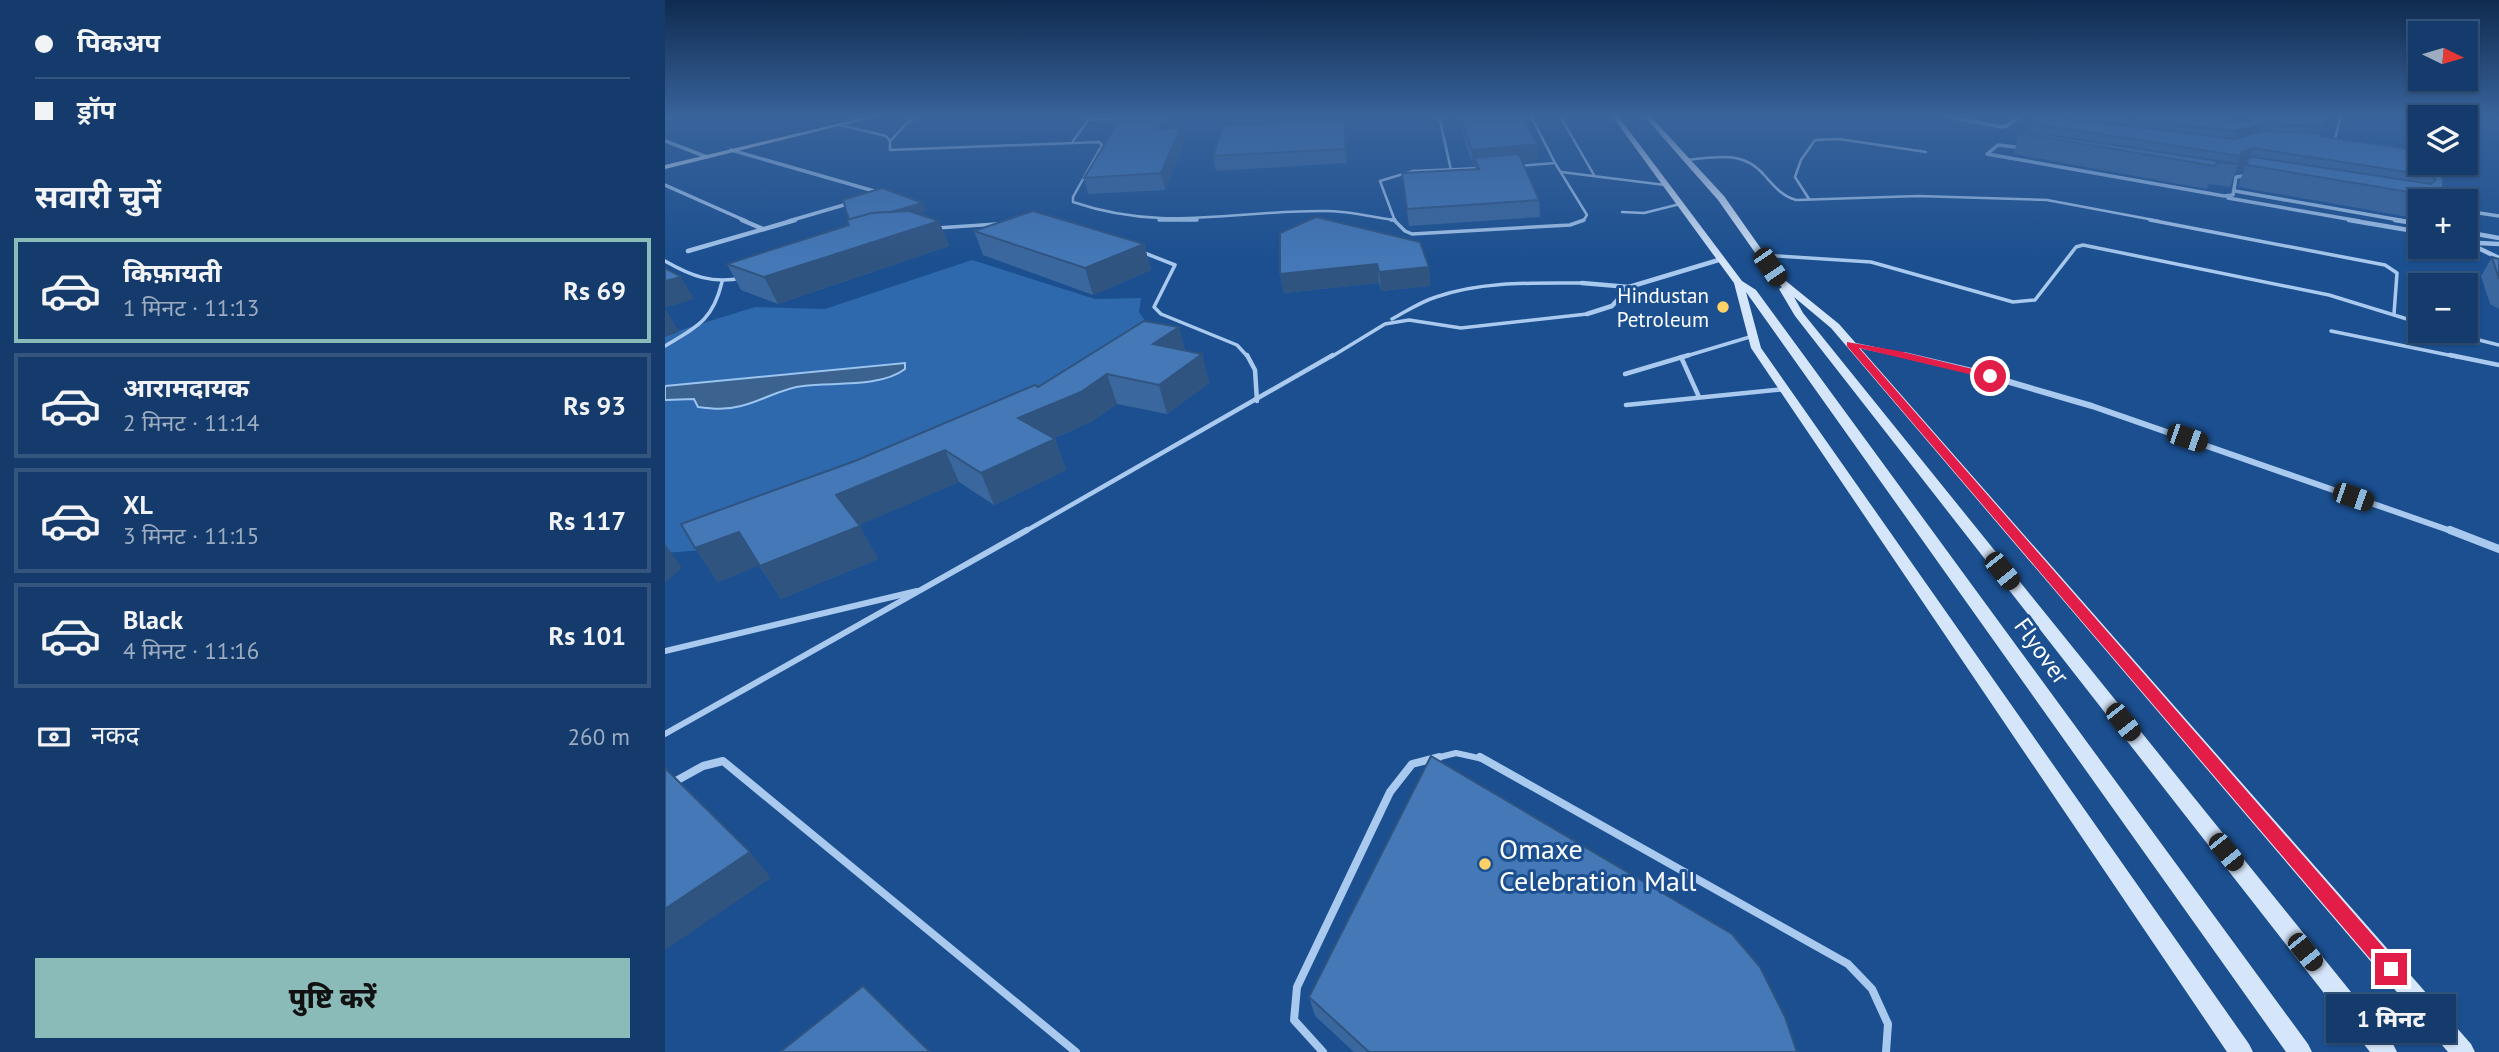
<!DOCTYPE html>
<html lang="hi">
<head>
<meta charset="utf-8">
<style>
  body { margin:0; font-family:"PT Sans","Noto Sans Devanagari",sans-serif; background:#214673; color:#f1f3f6; height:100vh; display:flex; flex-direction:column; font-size:26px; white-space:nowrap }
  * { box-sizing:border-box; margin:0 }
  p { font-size:23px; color:#9dadc1 }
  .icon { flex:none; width:38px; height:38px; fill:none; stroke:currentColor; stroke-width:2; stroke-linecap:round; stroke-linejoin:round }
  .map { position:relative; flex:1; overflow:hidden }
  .side { display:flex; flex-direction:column; background:#143b6b; width:665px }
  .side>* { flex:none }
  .banner { display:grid; align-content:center; height:154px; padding:0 35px; background:#143b6b }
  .needle { width:46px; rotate:95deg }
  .buttons { position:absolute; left:1743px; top:21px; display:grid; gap:14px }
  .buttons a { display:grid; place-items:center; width:70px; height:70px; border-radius:0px; background:#143b6b; box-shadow:0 2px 5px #0004,0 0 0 2px #33557e; font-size:35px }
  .end { position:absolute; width:32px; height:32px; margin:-16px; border:9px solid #e11d48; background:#fff; box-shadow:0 0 0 4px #fff }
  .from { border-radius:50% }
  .bubble { position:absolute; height:49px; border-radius:0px; background:#143b6b; box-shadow:0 2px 5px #0004,0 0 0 2px #33557e; font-size:23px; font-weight:800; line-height:49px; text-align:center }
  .car { position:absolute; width:21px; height:42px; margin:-21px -10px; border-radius:9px; box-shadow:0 0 5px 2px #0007; background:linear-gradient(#222 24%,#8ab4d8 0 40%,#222 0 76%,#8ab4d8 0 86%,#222 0) }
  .banner b { display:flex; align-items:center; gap:24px; height:66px; font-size:26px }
  .banner b+b { border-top:2px solid #33557e }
  .banner i { width:18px; height:18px; background:#f1f3f6 }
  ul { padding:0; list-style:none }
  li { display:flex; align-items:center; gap:21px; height:105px; margin:0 14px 10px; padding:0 21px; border:4px solid #33557e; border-radius:0px }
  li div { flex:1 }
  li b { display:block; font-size:26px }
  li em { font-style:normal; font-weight:800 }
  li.selected { border-color:#8bbbb9 }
  li>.icon { width:63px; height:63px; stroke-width:1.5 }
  h2 { padding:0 35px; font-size:32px; line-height:84px }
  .pay { display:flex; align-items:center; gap:18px; height:77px; padding:0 35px; font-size:26px }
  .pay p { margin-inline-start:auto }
  .primary-button { display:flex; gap:14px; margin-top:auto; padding:14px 35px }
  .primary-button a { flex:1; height:80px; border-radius:0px; background:#8bbbb9; color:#111; font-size:28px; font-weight:800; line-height:80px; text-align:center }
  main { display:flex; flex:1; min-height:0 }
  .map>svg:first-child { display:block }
  .green { fill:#2e69ad }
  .water { fill:#3c6290; stroke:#9cc4f0; stroke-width:2 }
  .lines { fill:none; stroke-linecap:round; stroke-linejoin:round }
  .path { stroke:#a9c9ee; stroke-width:2.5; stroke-dasharray:2 2.5; stroke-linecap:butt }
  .lane-far4 { stroke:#a9c9ee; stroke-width:2.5 }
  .lane-far3 { stroke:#a9c9ee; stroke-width:3.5 }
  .lane-far2 { stroke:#a9c9ee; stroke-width:4.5 }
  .lane-far1 { stroke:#a9c9ee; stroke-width:6 }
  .lane { stroke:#a9c9ee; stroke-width:8 }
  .street-far3 { stroke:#a9c9ee; stroke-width:3.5 }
  .street-far2 { stroke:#a9c9ee; stroke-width:4.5 }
  .street-far1 { stroke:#a9c9ee; stroke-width:6 }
  .street { stroke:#a9c9ee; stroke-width:8 }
  .secondary { fill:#d6e6fa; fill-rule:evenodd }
  .wall { fill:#3a679d }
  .shaded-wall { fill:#305480 }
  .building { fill:#4478b7; stroke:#305480; stroke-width:2 }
  .route { fill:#e11d48 }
  .poi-dot { fill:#ffd166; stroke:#1b4f8f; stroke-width:2.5 }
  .labels { text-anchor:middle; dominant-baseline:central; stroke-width:6; stroke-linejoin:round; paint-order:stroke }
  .far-poi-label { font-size:21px; fill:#fff; stroke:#1b4f8f; text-anchor:end }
  .street-label { font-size:24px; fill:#fff; stroke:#1b4f8f }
  .near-poi-label { font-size:28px; fill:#fff; stroke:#1b4f8f; text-anchor:start }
</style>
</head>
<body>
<main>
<section class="side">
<div class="banner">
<b><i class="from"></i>पिकअप</b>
<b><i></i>ड्रॉप</b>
</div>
<h2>सवारी चुनें</h2>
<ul>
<li class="selected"><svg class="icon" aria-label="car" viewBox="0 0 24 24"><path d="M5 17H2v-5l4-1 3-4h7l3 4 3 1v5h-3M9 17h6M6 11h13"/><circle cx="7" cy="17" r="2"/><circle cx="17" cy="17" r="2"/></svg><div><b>किफ़ायती</b><p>1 मिनट · 11:13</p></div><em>Rs 69</em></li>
<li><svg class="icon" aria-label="car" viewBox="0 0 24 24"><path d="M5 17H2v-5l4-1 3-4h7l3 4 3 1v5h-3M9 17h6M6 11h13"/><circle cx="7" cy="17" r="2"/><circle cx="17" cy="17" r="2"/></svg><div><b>आरामदायक</b><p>2 मिनट · 11:14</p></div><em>Rs 93</em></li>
<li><svg class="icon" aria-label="car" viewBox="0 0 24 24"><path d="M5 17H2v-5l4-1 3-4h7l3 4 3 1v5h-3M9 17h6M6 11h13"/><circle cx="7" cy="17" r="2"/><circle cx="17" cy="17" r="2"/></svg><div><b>XL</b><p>3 मिनट · 11:15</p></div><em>Rs 117</em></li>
<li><svg class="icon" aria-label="car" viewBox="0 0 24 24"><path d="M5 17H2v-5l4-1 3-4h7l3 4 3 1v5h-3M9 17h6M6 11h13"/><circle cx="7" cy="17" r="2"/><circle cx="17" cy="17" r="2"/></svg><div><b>Black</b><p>4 मिनट · 11:16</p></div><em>Rs 101</em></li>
</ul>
<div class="pay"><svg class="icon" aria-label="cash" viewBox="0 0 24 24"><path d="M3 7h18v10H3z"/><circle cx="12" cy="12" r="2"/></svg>नकद<p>260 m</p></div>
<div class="primary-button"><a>पुष्टि करें</a></div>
</section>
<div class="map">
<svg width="1834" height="1052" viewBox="0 0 1834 1052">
  <rect width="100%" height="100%" fill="#1b4f8f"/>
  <polygon class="green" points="307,260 430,299 476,298 474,312 485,328 501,333 38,550 0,553 0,335 90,307 160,309"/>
  <path class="water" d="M240 363V369C215 388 168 382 138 386 117 388 97 401 76 406 61 410 48 409 33 407L29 399 0 400V386Z"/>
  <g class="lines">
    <polyline class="path" points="0,118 9,116"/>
    <g class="lane-far4">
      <polyline points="774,116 786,170"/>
      <polyline points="866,116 890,163 922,215 918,221"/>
      <polyline points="895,116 929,175"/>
      <polyline points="423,120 462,118"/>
      <path d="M175 125 221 136 225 141V150L434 142 437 145 408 197V202C499 233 569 210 660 211 684 211 707 217 730 220"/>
      <polyline points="225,141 244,121 255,116"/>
      <polyline points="408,141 426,116"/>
      <polyline points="1669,143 1676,116"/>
      <path d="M1022 160C1052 157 1079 150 1100 176 1110 187 1117 196 1131 200L1253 196 1382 200 1494 221"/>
      <polyline points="852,166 890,163"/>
      <polyline points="896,172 1000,185"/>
      <polyline points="1144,199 1130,177 1136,160 1150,140 1174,139 1261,152"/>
      <polyline points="957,212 979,213 1015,204"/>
      <polyline points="730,221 715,181 748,171 815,168"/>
    </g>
    <g class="lane-far3">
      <polyline points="494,220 532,220"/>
      <polyline points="726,220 730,220"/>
      <polyline points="729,220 740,231 747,234 905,225 919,220"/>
      <polyline points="1485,220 1720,265 1732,273 1729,314"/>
      <polyline points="272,228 332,224"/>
      <polyline points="477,252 510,265 489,307 496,314 572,345 583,357"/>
      <polyline points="1097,255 1206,262 1348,302 1370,300 1411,247 1418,245 1664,295 1755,323"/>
      <path d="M0 261C26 276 47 284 77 278"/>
      <path d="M727 319C742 311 755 302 771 297 817 281 869 283 917 283"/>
      <polyline points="1666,331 1793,357"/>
      <polyline points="1778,331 1834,345"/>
      <path d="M0 346C32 327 48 320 57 282"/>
      <polyline points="666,357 720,324 744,320 796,328 922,314"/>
      <polyline points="1018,357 1088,336"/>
    </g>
    <g class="lane-far2">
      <polyline points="582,355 590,370 592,401"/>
      <polyline points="1785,355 1834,365"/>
      <polyline points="1016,357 1034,397"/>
      <polyline points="960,374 1024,355"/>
      <polyline points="961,405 1120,389"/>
      <polyline points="359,532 668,355"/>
    </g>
    <g class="lane-far1">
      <polyline points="0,651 252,591"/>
      <polyline points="0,734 362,530"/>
      <polyline points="767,759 791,753 818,759"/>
    </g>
    <g class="lane">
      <polyline points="815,757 1183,964 1207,989 1223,1024 1221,1052"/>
      <polyline points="0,787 38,766 58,761 411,1052"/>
      <polyline points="658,1052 629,1020 632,987 725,792 747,764 774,757"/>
    </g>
    <g class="street-far3">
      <polyline points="1279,116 1336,127 1342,126 1355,116"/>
      <polyline points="0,141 42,157"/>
      <polyline points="1359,148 1333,145 1322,154 1559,196 1568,195 1571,177 1585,175"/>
      <polyline points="66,150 216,193"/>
      <polyline points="0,185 81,221"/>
      <polyline points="1570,191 1740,221"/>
      <polyline points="1563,198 1694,221"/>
      <polyline points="1801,211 1834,216"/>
      <polyline points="124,221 189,202"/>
    </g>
    <g class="street-far2">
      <polyline points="77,220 98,229"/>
      <polyline points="1684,220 1755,232"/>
      <polyline points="1730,220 1755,224"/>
      <polyline points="1801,232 1834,238"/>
      <polyline points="1834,244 1814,243 1809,246 1834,258"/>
      <polyline points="23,251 130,220"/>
      <polyline points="917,283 964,287 1057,259"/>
      <polyline points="922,314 947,306 964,287"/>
      <polyline points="1185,344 1247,357"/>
    </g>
    <polyline class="street-far1" points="1239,355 1307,371 1427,406 1789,532"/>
    <polyline class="street" points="1785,530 1834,549"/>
    <g class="secondary">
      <polygon points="205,116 215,116 0,169 0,165"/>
      <polygon points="947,116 953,116 1077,281 1091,290 1643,1044 1647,1052 1621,1052 1081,292 1096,348 1584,1044 1588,1052 1562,1052 1086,348 1069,283"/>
      <polygon points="979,116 985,116 1059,196 1116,277 1174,324 1806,1044 1810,1052 1783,1052 1166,328 1129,297 1138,313 1728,1044 1732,1052 1705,1052 1130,316 1114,289 1117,287 1110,281 1053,200"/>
    </g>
  </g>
  <g class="wall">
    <polygon points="791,116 857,116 872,144 872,160 857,161 874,200 875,217 744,226 737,173 810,169 810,165 808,166"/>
    <polygon points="1373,116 1545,116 1585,122 1658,126 1655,133 1655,136 1776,163 1779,199 1778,201 1755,201 1755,219 1574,187 1575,180 1579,170 1570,173 1565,187 1544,184 1542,189 1349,154 1354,133 1363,131 1365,123"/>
    <polygon points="516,128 519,143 500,190 423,194 419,178 506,129"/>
    <polygon points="682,133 682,163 551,171 548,156"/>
    <polygon points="261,211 252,213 274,221 284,246 113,304 76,290 62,264"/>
    <polygon points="309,231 479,244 486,270 428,295 318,255"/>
    <polygon points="615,233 764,267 765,286 716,291 714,283 619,293 615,274"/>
    <polygon points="1827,257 1834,259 1834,309 1825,304 1816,276"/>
    <polygon points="514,327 520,351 537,354 544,383 502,414 452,404 426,422 389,438 390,439 401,470 329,505 294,482 194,525 213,559 116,599 94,565 53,582 30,548 190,461 373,387"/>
    <polygon points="644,997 1132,1052 689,1052 650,1016"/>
  </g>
  <g class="shaded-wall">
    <polygon points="502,116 512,116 499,144 495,129"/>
    <polygon points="680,119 682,133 682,163 680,149"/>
    <polygon points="1596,124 1588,144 1563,152 1570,131"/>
    <polygon points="516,128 519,143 500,190 496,173"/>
    <polygon points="872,144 872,160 812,165 810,158 810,165 808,166 807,150"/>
    <polygon points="1588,148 1579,170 1570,173 1573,164 1572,164 1577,152"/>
    <polygon points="258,203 261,211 231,220 217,214"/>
    <polygon points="274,221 284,246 113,304 99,277"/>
    <polygon points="479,244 486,270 428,295 420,268"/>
    <polygon points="712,264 714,283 619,293 615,274"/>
    <polygon points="764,267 765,286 716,291 714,272"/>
    <polygon points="16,277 29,299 0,308 0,281"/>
    <polygon points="1,309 14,332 0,337 0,310"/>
    <polygon points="514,327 521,355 488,344"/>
    <polygon points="537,354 544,383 502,414 494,385"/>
    <polygon points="442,374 452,404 426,422 365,448 353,418"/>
    <polygon points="390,439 401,470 329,505 316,473"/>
    <polygon points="280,450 294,482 188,528 171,495"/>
    <polygon points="195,526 213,559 116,599 95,566"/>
    <polygon points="74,532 95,565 53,582 30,548"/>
    <polygon points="0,544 17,568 0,583"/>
    <polygon points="85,852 106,878 0,950 0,909"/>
  </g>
  <g class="building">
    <polygon points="457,116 502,116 495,129 516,128 496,173 419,178"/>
    <polygon points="795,116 857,116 872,144 807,150"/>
    <polygon points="1373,116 1381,116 1570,139 1597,131 1656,133 1655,136 1755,151 1755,163 1776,163 1779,199 1768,196 1582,165 1583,158 1588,157 1766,184 1771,180 1767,176 1588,148 1577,152 1575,156 1365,123"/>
    <polygon points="1443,116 1545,116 1585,122 1588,116 1660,116 1658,126 1596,124 1570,131"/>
    <polygon points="680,119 680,149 548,156 558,126"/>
    <polygon points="1357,131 1573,164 1552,162 1550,166 1354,133"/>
    <polygon points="854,154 874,200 742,209 737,173 814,169 810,158"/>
    <polygon points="217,188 258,203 226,212 207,213 184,220 178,200"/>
    <polygon points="244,211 274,221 99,277 62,264 184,225 182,220 207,213"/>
    <polygon points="368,211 479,244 420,268 309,231"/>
    <polygon points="651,217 755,242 764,267 714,272 712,264 615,274 615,233"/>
    <polygon points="1827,257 1834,259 1834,279"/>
    <polygon points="0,268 16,277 0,281"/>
    <polygon points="479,321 514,327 488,344 537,354 494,385 442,374 416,392 353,418 390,439 316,473 280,450 171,495 195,526 95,566 74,532 30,548 16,524 190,461 370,385 373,387"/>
    <polygon points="766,756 1067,934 1095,967 1120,1017 1132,1052 704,1052 644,997"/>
    <polygon points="0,768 85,852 0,909"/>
    <polygon points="198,986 265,1052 115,1052"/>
  </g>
  <linearGradient id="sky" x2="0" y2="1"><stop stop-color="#0f2b4f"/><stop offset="0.44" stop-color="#39639b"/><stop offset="1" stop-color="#39639b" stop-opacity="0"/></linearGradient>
  <rect width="1834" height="263" fill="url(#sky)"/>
  <polygon class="route" points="1182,342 1234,351 1328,374 1329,376 1325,379 1194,348 1732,963 1735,969 1732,975 1726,977 1719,975 1182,346"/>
  <g class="poi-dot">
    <circle cx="1058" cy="307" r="7"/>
    <circle cx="820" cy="864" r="7"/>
  </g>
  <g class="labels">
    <g class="far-poi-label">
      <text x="1044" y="295">Hindustan<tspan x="1044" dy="24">Petroleum</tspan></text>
    </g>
    <g class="street-label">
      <text transform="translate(1377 651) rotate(54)">Flyover</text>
    </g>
    <g class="near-poi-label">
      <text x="834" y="848">Omaxe<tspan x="834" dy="32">Celebration Mall</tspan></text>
    </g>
  </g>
</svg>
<div class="buttons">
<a><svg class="needle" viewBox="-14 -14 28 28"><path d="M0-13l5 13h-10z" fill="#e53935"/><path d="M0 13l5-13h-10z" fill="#9dadc1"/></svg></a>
<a><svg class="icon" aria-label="layers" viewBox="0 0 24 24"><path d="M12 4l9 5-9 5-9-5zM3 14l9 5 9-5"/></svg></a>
<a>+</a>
<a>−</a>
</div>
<i class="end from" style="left:1325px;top:376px"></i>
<i class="end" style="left:1726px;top:969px"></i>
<div class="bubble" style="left:1661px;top:994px;width:130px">1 मिनट</div>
<i class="car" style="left:1105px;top:267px;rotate:146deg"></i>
<i class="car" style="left:1522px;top:438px;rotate:109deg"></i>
<i class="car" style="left:1688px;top:497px;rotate:109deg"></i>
<i class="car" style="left:1337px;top:571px;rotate:141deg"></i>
<i class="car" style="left:1458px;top:722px;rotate:142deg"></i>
<i class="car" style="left:1561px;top:852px;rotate:141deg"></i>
<i class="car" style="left:1640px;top:952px;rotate:141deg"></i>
</div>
</main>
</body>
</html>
